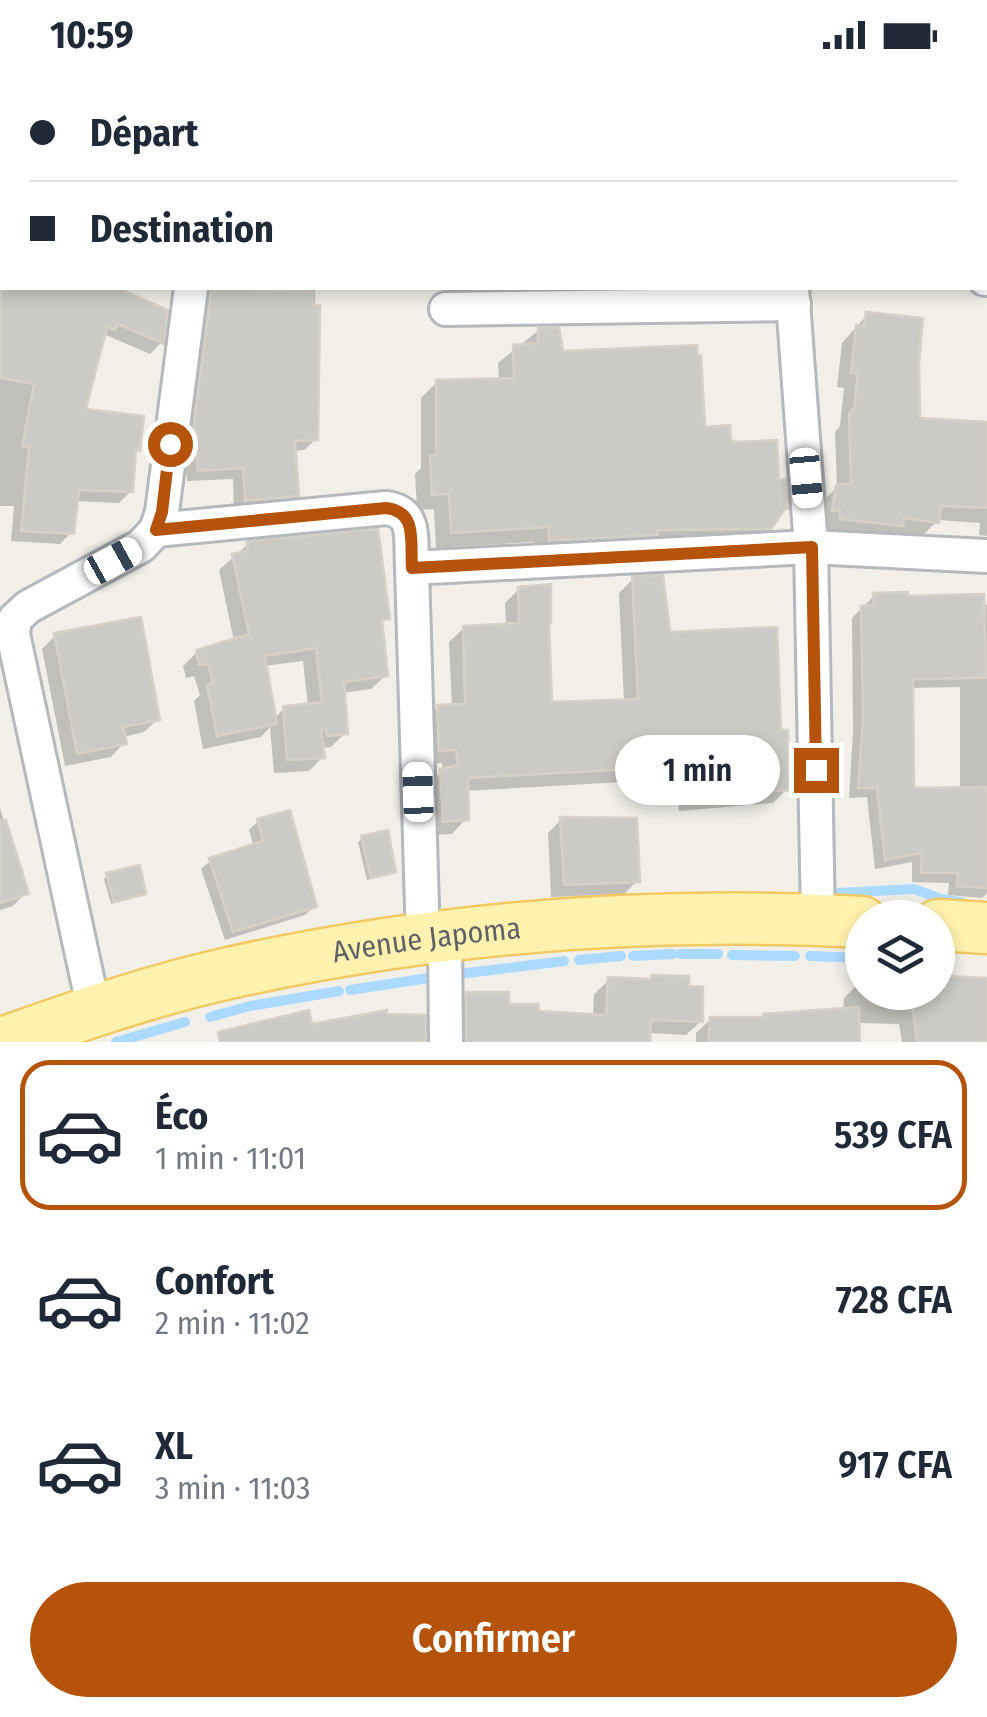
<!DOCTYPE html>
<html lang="fr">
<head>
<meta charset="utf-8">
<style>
  body { margin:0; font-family:"Fira Sans Condensed",sans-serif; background:#f6f6f7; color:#1f2937; height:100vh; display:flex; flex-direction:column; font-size:38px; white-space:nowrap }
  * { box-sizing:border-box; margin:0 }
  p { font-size:32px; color:#747a83 }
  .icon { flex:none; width:55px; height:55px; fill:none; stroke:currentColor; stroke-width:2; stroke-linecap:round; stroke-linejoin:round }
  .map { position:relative; height:972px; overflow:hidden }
  .side { display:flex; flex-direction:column; background:#fff; flex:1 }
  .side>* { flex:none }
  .top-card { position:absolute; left:0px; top:0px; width:988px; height:220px; box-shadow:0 5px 15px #0003; display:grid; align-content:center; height:220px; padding:0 30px; background:#fff }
  .fabs { position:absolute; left:845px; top:830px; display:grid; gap:20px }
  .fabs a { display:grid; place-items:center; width:110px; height:110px; border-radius:50%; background:#fff; box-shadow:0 5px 15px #0003; font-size:50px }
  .end { position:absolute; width:45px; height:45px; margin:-22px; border:12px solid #b45309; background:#fff; box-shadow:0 0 0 5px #fff }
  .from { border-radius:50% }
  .bubble { position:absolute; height:70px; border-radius:35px; background:#fff; box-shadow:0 5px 15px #0003; font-size:32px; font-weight:600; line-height:70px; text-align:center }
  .car { position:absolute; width:30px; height:60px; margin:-30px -15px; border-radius:12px; box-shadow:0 0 8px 2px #0007; background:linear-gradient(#fff 24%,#345 0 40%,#fff 0 76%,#345 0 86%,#fff 0) }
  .top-card b { display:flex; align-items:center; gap:35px; height:95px; font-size:38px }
  .top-card b+b { border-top:2px solid #e0e1e3 }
  .top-card i { width:25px; height:25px; background:#1f2937 }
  ul { padding:18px 0 0; list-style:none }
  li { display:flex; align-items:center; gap:30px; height:150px; margin:0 20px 15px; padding:0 10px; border:5px solid transparent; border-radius:30px }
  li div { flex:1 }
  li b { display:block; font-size:38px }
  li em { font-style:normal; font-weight:600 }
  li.active { border-color:#b45309 }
  li>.icon { width:90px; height:90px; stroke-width:1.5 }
  .cta { display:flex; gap:20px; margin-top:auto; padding:20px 30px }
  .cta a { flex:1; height:115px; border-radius:60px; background:#b45309; color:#fff; font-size:40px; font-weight:600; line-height:115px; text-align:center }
  .status { display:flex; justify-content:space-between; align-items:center; height:70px; padding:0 50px; background:#fff; direction:ltr }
  .status svg { height:28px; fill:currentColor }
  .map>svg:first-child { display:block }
  .shadow { fill:#0003; fill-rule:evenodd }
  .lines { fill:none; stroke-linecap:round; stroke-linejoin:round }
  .stream { stroke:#aadaff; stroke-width:10 }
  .building { fill:#cccac5; stroke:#d6d1c6; stroke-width:2.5 }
  .minor-casing { stroke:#b5b8bc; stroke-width:38 }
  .primary-casing { stroke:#f2c960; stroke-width:55 }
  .minor { stroke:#fff; stroke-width:32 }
  .primary { stroke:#fff2af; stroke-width:50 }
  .route { stroke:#b45309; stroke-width:12 }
  .labels { text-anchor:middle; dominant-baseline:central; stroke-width:8; stroke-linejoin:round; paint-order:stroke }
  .street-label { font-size:30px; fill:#5f6368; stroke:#fff }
</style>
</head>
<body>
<div class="status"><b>10:59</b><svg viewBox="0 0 49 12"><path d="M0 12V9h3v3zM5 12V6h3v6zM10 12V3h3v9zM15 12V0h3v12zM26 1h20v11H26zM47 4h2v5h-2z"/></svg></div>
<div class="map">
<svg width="987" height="972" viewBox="0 0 987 972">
  <rect width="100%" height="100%" fill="#f1efe8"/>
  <g class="shadow">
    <polygon points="83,0 298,0 298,2 89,2"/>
    <polygon points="341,0 671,0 672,2 342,2"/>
    <polygon points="723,0 792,0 723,2"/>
    <polygon points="833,0 888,0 887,2"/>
    <polygon points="915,0 987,0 987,11 985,2"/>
    <polygon points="0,84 2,218 128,218 125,224 165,241 161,273 150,284 106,265 101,270 83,342 137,380 133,384 131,421 119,433 75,431 71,463 60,474 11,471 14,436 0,436"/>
    <polygon points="206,218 315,218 316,369 304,380 293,381 296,425 285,437 234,442 233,409 187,411 183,365"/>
    <polygon points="653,218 724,218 653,222"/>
    <polygon points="867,245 916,291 917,350 987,372 987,466 979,465 980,453 938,450 921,467 892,463 885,470 826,463 827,455 819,455 822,432 837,417 835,362 840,356 844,318 837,317 842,273"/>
    <polygon points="539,260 561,284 728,372 774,450 769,457 752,474 534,486 534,472 436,478 434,439 417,440 415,404 421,398 421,328 437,312 499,311 498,293"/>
    <path d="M248 474 387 548 380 555 385 606 371 619 342 623 345 663 331 677 321 678 323 687 309 701 274 703 270 657 261 667 203 679 194 631 200 625 194 606 186 608 183 596 197 582 234 571 219 500ZM303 591 308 636 284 638 274 649 264 596Z"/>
    <polygon points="633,509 668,565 779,663 787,719 773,733 679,741 676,709 465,721 466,749 452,764 429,765 427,716 443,701 442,693 426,694 424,652 438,637 452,637 449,572 464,558 506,556 505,533 519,519 549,552 550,635 624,632 619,523"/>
    <path d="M874 526 987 535V823L982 828 948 825 949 813 912 812V792L875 799 867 727 849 728 853 662 852 548ZM960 617V720L912 721 911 618Z"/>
    <polygon points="55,566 158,649 144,662 123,667 124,673 111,687 65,696 42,579"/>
    <polygon points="0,738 26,823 13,836 0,840"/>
    <polygon points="562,749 637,811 624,824 551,827 548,763"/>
    <polygon points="258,751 314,836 305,845 225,870 201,799 210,791 254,777 249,760"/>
    <polygon points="362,769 394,801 390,805 367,810 358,772"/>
    <polygon points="108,805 144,824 111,834 104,809"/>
    <polygon points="947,908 987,911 987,972 902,972 899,954 857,953 857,972 696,972 696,963 711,949 761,949 843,941 844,928 858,914 862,914 862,922 938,922 938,918"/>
    <polygon points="609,910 686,919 701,951 686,965 648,963 648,972 451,972 452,939 467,925 536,944 593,947 594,924"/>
  </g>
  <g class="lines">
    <g class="stream">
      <polyline points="838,823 914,819 941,829 961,832"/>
      <polyline points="681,884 718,884"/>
      <polyline points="732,885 795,886"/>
      <polyline points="633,886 673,884"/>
      <polyline points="810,886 862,888"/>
      <polyline points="579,890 621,886"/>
      <polyline points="459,904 564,891"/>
      <polyline points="350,920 435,907"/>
      <polyline points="210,947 250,936 339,921"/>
      <polyline points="116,972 185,952"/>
    </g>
  </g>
  <g class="building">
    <polygon points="0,218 117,218 168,240 164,274 118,254 115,260 107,257 86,339 144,346 140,381 136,380 133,422 79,420 74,464 21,461 29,377 22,376 34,314 0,308"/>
    <polygon points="211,220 312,221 313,235 320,235 318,370 295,371 299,426 245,431 243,398 198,401 194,352"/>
    <polygon points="866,242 923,248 919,292 920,348 987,352 987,438 941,436 939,453 904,448 903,456 840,449 840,441 832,441 836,415 851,413 849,344 854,338 858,304 851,303 856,255 864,256"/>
    <polygon points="559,257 563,281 697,275 698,285 701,285 705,357 730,355 731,370 736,372 777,370 779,410 786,409 788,439 785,439 771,459 657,460 658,465 549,471 549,457 451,463 449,424 432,425 430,386 436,385 436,310 514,308 513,275 538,273 538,258"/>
    <polygon points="378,459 390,549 382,550 388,606 344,612 348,664 327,666 326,659 321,660 325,688 287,690 283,636 322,632 316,578 265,586 277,654 217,666 207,615 213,613 208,594 199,595 196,580 249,564 232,484 247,481 247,471"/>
    <polygon points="663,505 670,562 777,557 781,660 788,660 789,720 692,728 690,696 468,708 469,750 443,752 440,699 458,695 456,680 439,681 437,635 465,634 463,556 519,553 518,517 551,514 551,553 549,553 552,632 638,629 632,506"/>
    <polygon points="908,522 908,526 984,524 986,608 913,609 914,718 987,717 987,818 957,816 958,803 921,803 922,783 885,790 877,718 858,718 863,650 861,536 874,535 873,523"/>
    <polygon points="141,547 160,650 123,657 127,674 77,684 54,563"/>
    <polygon points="290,740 317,837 233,862 209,788 263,771 257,749"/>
    <polygon points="560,747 637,748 640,812 564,815"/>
    <polygon points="6,750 29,824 0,833 0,751"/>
    <polygon points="388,760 396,802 371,808 361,766"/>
    <polygon points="140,795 146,824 114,832 106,803"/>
    <polygon points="651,905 689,906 689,916 703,917 703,952 651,950 650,972 466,972 466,922 509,922 509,934 538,934 539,941 606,945 608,907 650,909"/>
    <polygon points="946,906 987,908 987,972 917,972 910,922 938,922 938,916 946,916"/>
    <polygon points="859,937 860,972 708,972 710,947 763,947 763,944"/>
    <polygon points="309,940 312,954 387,940 387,944 426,945 426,972 220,972 218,962"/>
  </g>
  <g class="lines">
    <g class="minor-casing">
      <g id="minor">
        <polyline points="334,0 335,2"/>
        <polyline points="713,0 714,2"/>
        <polyline points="909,2 910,0"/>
        <polyline points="0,5 2,8"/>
        <polyline points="985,27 987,27"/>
        <polyline points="985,209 987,209"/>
        <polyline points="792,218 811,477 818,849"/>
        <polyline points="446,239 794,234"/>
        <path d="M156 460 386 438C418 442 410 471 412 498L423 871"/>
        <polyline points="412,498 811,477 987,486"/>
        <polyline points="445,867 446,972"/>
        <polyline points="94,940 13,564 15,549 28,537 141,476 156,460 162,442 191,218"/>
      </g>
    </g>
    <g class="primary-casing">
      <g id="primary">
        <polyline points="938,855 987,858"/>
        <path id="s1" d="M5 972C78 946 153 920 229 903 436 857 651 841 862 852"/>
      </g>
    </g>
    <use href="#minor" class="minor"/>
    <use href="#primary" class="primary"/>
  </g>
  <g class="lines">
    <path class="route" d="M170 374 162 442 156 460 386 438C418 442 410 471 412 498L812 477 816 700"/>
  </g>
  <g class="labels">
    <g class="street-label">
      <text stroke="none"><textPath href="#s1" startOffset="435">Avenue Japoma</textPath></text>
    </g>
  </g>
</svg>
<div class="fabs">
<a><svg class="icon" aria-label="layers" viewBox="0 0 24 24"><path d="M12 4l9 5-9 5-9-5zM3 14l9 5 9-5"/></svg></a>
</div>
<i class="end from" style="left:170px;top:374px"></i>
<i class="end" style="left:816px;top:700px"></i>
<div class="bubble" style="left:615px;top:665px;width:165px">1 min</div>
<i class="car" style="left:806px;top:408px;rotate:175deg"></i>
<i class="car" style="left:113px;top:491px;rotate:61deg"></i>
<i class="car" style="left:418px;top:722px;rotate:358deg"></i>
<div class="top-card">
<b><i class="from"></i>Départ</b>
<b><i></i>Destination</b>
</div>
</div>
<section class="side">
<ul>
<li class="active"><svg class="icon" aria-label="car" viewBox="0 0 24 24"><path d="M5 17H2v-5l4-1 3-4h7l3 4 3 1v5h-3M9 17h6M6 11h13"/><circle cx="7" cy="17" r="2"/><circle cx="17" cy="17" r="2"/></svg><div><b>Éco</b><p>1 min · 11:01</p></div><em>539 CFA</em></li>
<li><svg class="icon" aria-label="car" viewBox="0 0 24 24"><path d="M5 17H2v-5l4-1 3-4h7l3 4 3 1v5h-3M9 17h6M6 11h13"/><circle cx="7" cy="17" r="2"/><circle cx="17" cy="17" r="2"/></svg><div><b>Confort</b><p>2 min · 11:02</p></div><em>728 CFA</em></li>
<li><svg class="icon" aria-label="car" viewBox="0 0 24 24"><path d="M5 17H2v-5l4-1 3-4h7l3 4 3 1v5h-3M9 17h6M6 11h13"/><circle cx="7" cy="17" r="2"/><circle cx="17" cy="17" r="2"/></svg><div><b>XL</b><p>3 min · 11:03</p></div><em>917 CFA</em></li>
</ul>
<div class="cta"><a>Confirmer</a></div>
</section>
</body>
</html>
